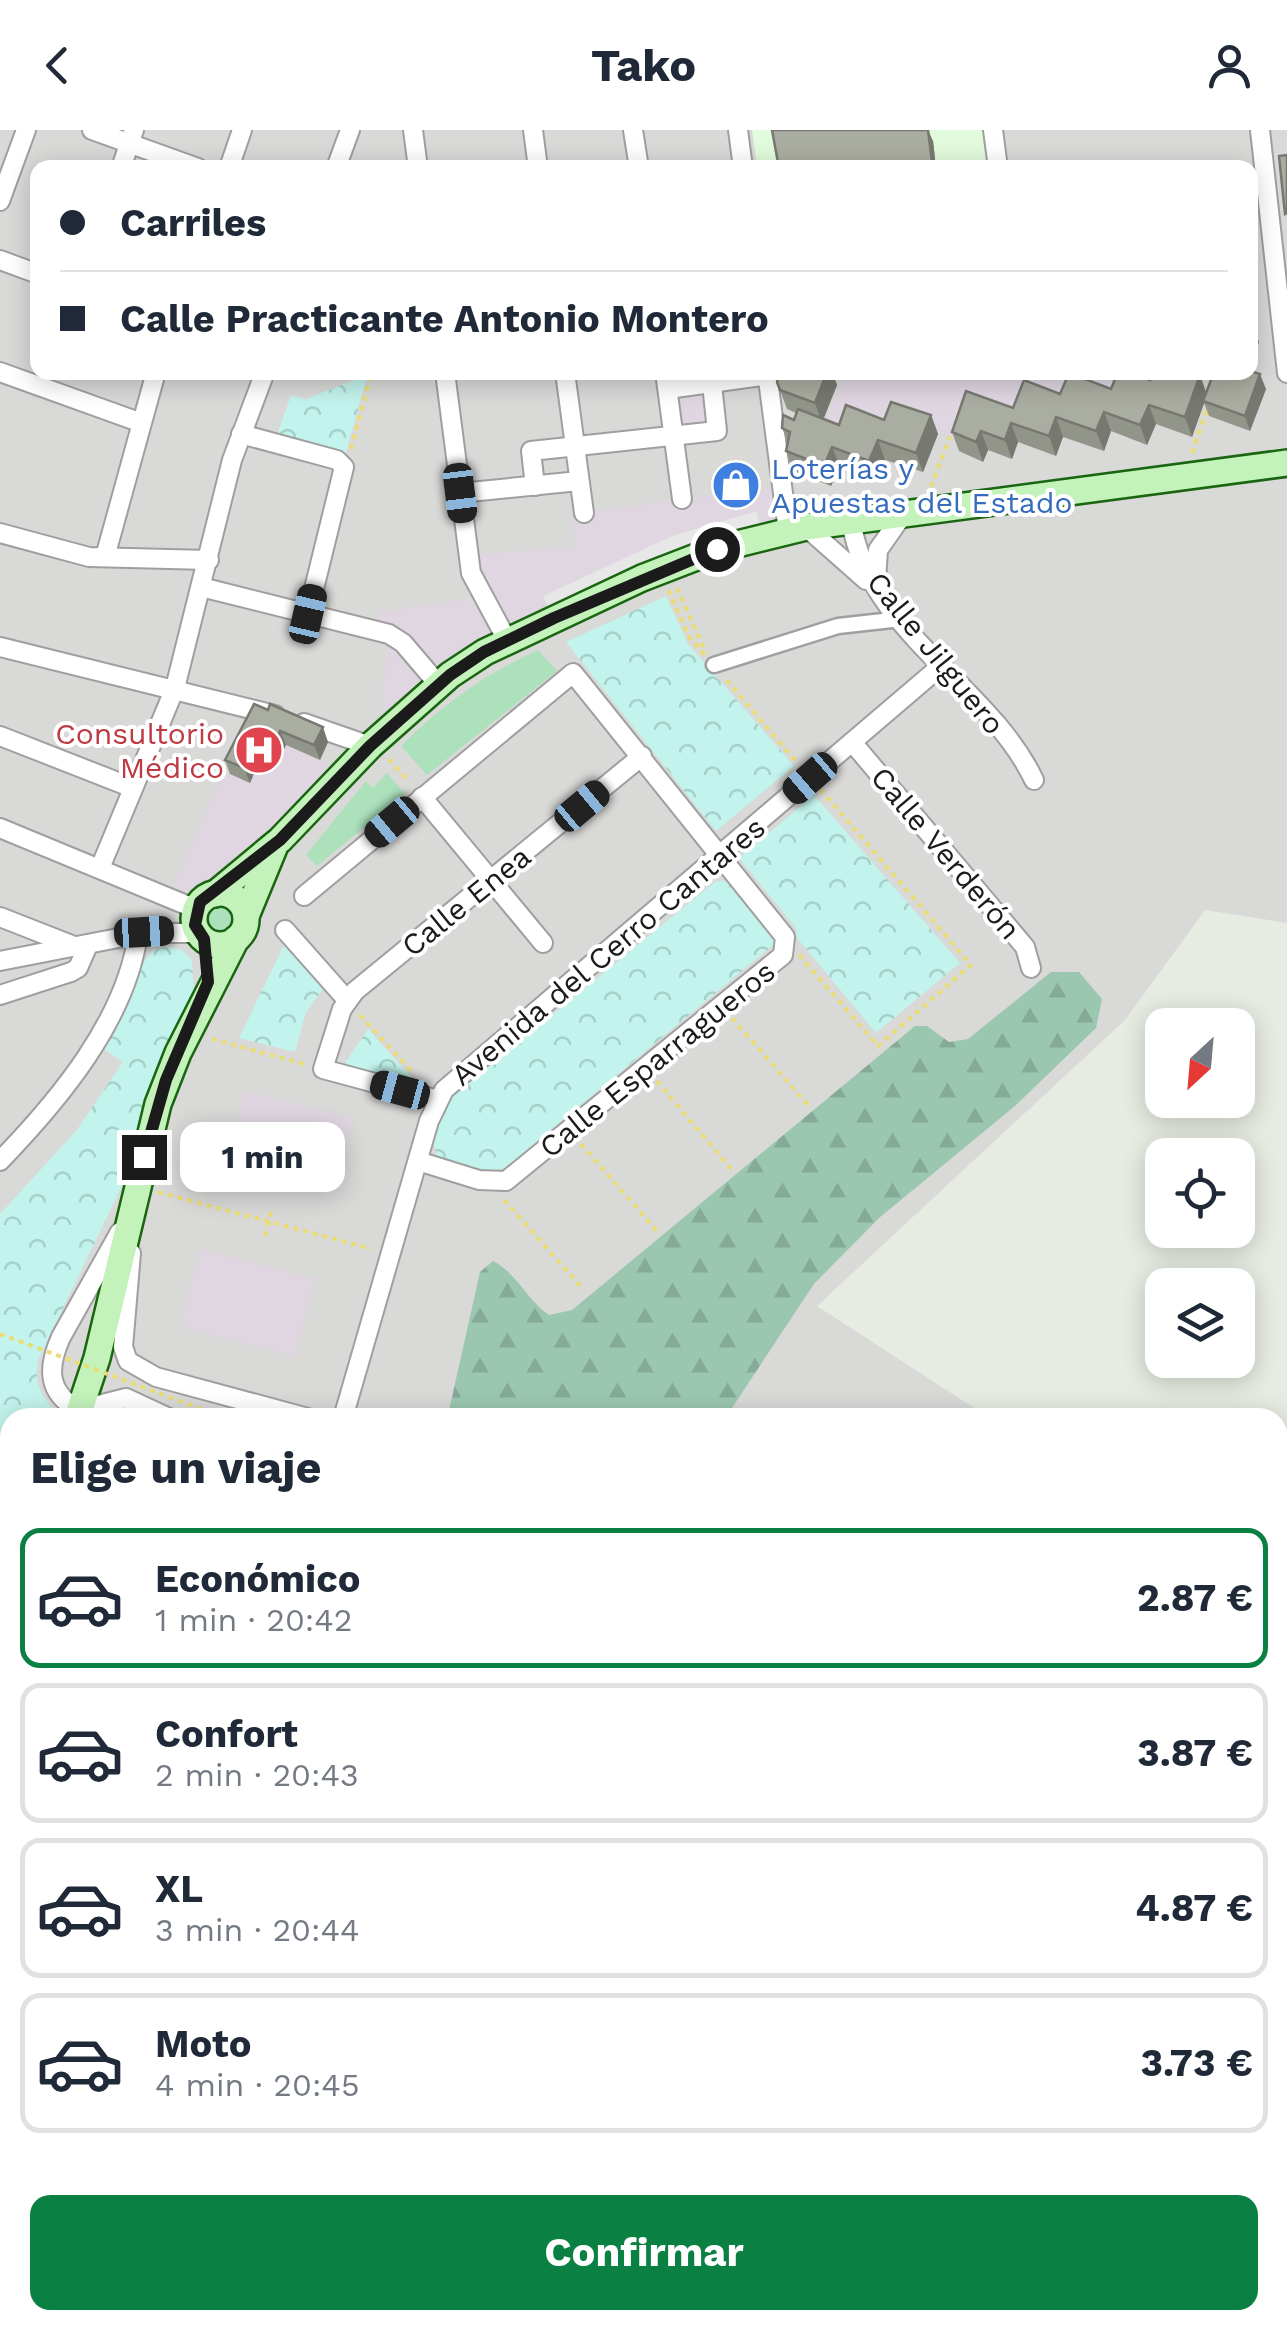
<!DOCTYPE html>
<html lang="es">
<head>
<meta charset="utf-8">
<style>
  body { margin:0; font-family:"Work Sans",sans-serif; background:#f6f6f7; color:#1f2937; height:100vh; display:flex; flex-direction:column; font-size:38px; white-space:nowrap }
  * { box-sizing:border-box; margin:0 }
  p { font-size:32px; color:#747a83 }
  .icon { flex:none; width:55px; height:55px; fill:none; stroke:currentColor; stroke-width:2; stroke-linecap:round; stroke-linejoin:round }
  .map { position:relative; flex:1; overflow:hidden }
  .panel { position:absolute; left:0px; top:1278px; width:1288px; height:922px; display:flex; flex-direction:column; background:#fff; border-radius:30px 30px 0 0; box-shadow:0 5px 25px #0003 }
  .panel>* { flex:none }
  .banner { position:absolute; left:30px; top:30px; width:1228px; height:220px; border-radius:20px; box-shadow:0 5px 25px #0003; display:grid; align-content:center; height:220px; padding:0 30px; background:#fff }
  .needle { width:65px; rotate:206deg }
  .fabs { position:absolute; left:1145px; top:878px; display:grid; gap:20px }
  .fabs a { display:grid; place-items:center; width:110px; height:110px; border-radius:20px; background:#fff; box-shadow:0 5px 25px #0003; font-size:50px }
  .end { position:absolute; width:45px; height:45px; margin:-22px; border:12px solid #1b1b1b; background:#fff; box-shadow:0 0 0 5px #fff }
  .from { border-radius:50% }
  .bubble { position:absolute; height:70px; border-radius:20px; background:#fff; box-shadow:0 5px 25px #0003; font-size:32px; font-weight:700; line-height:70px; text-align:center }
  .car { position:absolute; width:30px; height:60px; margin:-30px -15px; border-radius:12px; box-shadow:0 0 8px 2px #0007; background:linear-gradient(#222 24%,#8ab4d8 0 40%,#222 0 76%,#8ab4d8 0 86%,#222 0) }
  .banner b { display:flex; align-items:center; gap:35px; height:95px; font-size:38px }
  .banner b+b { border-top:2px solid #e0e1e3 }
  .banner i { width:25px; height:25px; background:#1f2937 }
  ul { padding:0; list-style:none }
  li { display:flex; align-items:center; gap:30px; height:140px; margin:0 20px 15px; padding:0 10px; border:5px solid #e0e1e3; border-radius:20px }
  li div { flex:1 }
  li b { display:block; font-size:38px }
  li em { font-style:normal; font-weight:700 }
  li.selected { border-color:#0b8043 }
  li>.icon { width:90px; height:90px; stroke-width:1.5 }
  h2 { padding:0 30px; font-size:45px; line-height:120px }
  .button { display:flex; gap:20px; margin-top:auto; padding:20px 30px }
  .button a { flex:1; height:115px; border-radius:20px; background:#0b8043; color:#fff; font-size:40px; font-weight:700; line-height:115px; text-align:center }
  header { display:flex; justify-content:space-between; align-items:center; height:130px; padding:0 30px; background:#fff; font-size:45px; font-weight:700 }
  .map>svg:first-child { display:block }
  .residential { fill:#d9d9d8; fill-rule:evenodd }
  .education { fill:#e2fbdc }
  .grass { fill:#ace1bc }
  .forest { fill:url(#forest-firs) }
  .park { fill:url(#park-crowns) }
  .parking { fill:#e7e7e7 }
  .plaza { fill:#dfd6e1 }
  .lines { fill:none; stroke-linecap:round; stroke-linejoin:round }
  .pedestrian-casing { stroke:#9f9f9f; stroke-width:19 }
  .minor-casing { stroke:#9f9f9f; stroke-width:22 }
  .secondary-casing { stroke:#196510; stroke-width:30 }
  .path { stroke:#eadd75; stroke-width:4; stroke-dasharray:5 5; stroke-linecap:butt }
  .pedestrian { stroke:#fff; stroke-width:14 }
  .minor { stroke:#fff; stroke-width:18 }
  .secondary { stroke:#c3f2ba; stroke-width:25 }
  .path-bridge { stroke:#eadd75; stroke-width:4; stroke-dasharray:5 5; stroke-linecap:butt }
  .wall { fill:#92958a }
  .shaded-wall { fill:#777971 }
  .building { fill:#aaada1; stroke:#777971; stroke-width:2.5 }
  .route { stroke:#1b1b1b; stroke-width:12 }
  .labels { text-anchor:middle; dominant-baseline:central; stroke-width:8; stroke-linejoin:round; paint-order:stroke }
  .shop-label { font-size:30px; fill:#366cbe; stroke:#fff; text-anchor:start }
  .street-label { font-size:30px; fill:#1b1b1b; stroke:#fff }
  .health-label { font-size:30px; fill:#be3a42; stroke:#fff; text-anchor:end }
</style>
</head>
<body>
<header><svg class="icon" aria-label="back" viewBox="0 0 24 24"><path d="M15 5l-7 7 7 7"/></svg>Tako<svg class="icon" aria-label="person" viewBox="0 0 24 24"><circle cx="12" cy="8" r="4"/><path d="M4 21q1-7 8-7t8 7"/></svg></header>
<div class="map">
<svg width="1287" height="2198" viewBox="0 0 1287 2198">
  <defs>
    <pattern id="forest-firs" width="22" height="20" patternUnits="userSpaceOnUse" patternTransform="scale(2.5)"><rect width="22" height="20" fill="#9bc7b1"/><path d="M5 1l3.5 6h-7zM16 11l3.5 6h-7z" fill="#85aa98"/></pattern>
    <pattern id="park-crowns" width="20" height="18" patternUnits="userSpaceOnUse" patternTransform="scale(2.5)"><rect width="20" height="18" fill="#c2f3ec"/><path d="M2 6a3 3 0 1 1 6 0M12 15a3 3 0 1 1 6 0" fill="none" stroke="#a6d0ca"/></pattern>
  </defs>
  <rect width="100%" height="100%" fill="#e7ece2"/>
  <path class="residential" d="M0 0H1287V793L1205 780 1125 890 817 1176 988 1287 10 1288V2190H740L736 2198H0ZM38 38H1250V242H38Z"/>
  <g class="education">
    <polygon points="752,0 985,0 990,37 757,37"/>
    <polygon points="0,1605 10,1615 10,1800 0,1811"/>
  </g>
  <g class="grass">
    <path d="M538 520 557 541 427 645 401 616C442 575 485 544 538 520Z"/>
    <polygon points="387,643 405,664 317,736 306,725 366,651 373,658"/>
    <circle cx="220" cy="788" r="16"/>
  </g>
  <path class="forest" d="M1051 842H1079L1102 869 1096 898 1015 976 879 1088 814 1154 726 1287 448 1285 480 1142 493 1131C517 1143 526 1169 549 1185L572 1180 915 896H927L949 912 968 909Z"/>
  <g class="park">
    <polygon points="367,245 345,326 276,308 291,265 306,269"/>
    <polygon points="666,466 688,514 794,636 716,701 566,512"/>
    <polygon points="814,665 960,833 876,903 797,808 796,798 739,728"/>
    <polygon points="716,751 730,751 776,809 773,815 505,1038 484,1042 437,1026 432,1007 448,970"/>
    <polygon points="285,813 323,859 306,882 295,922 239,908"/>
    <path d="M167 817 182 820 192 830 194 860 163 930 122 1056 39 1228C32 1257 42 1263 56 1284L54 1287 10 1288V1366L0 1383V1084L76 1001 123 932 101 917 147 827 154 820Z"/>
    <polygon points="368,899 414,950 409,957 341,939"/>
    <polygon points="0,1889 10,1895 10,1998 0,1992"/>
    <polygon points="427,2190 508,2190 521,2198 423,2198"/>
  </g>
  <polygon class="parking" points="757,380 762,407 553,489 542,466 672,406"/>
  <g class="plaza">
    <polygon points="1108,242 1127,251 1116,274 958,309 895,288 820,304 841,253 821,243"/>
    <polygon points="712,254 717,301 674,305 668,259"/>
    <polygon points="782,356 788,401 762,407 757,381 672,406 543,466 553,489 400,588 381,579 389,505 373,500 378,482 480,467 468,425 575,417 572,384"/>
    <polygon points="286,615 346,641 201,772 169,767 223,641 249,653 259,631 271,635 278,619 283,621"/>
    <polygon points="245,961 353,989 335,1061 227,1033"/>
    <polygon points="200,1119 315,1149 295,1227 180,1196"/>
  </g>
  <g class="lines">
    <g class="pedestrian-casing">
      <g id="pedestrian">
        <polyline points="714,535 838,496 901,489"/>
        <polyline points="0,1579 10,1585"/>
        <polyline points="0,1591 10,1601"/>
      </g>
    </g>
    <g class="minor-casing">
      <g id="minor">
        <polyline points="92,0 198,38"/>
        <polyline points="413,0 418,38"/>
        <polyline points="533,0 538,38"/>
        <polyline points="633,0 639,38"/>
        <polyline points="738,0 743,38"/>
        <polyline points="993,0 998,38"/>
        <polyline points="1260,0 1287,243"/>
        <polyline points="121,38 134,0"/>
        <polyline points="229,38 242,0"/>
        <polyline points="336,38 350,0"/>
        <polyline points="0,71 26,0"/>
        <polyline points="0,130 38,144"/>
        <polyline points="0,242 139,292"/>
        <polyline points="445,242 471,443 507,510"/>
        <polyline points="565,242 584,383"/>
        <polyline points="665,242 682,369"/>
        <polyline points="767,242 788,401"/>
        <polyline points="668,259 768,245"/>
        <polyline points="241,304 337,330 344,337 308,483"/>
        <polyline points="535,356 531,321 717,301 712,254"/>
        <polyline points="460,363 579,351"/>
        <path d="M851 390C867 501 989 555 1034 650"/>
        <polyline points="806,397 866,450"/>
        <polyline points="0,403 89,427 209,430"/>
        <polyline points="105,427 156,242"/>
        <polyline points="876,451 878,420 904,383"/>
        <polyline points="201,457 389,504 403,513 438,554"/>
        <polyline points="0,517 275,585"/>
        <polyline points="304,593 370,616"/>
        <polyline points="0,606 133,658"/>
        <polyline points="852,612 1025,817 1031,838"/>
        <polyline points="422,667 543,813"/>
        <polyline points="0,698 196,779"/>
        <polyline points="100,738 175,558 232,330 265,242"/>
        <polyline points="304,766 573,543 785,807 783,825 506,1051 479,1050 418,1031"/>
        <polyline points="0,787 74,816"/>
        <polyline points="285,800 347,870"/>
        <polyline points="0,831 144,803 198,803"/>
        <polyline points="0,865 71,842 78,838 88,815"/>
        <polyline points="438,970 323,939 342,879 355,861 642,626"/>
        <path d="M0 1031C59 970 126 890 138 804"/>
        <path d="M120 1102 61 1207C47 1238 47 1263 79 1280L126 1268 169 1288"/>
        <polyline points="131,1123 123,1217 128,1231 156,1247 308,1288"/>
        <polyline points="343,1288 429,991 444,960 941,536"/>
        <polyline points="0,1858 10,1847"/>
        <polyline points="0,1878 10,1884"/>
        <polyline points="0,2004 10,2010"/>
        <polyline points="0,2112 10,2118"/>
        <polyline points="130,2190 143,2198"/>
        <polyline points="294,2190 299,2198"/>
        <polyline points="521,2190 534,2198"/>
        <polyline points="412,2198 416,2190"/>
        <polyline points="674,2198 679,2190"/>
      </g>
    </g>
    <g class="secondary-casing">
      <g id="secondary">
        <circle cx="220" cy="789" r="26"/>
        <polyline points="215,764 280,710 370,616 450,545 485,522 642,448 717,419 806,397 1287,333"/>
        <polyline points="246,786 274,718"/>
        <polyline points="77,1288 97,1228 158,974 178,923 236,809"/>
        <polyline points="0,1421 10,1404"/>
      </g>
    </g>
    <g class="path">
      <polyline points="351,319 370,248"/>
      <polyline points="1192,323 1207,280"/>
      <polyline points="931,357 950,306"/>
      <polyline points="677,458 706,523"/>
      <polyline points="668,460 689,507 705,525"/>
      <polyline points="727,550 798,634"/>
      <polyline points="389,629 409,652"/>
      <polyline points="799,825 878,916 971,835 821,660"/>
      <polyline points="360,885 414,944"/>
      <polyline points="732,888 808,975"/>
      <polyline points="212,909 304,934"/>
      <polyline points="657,951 731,1039"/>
      <polyline points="581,1014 657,1101"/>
      <polyline points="158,1062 372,1119"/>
      <polyline points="504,1070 584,1160"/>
      <polyline points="265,1106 272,1078"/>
      <polyline points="1278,1547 1287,1554"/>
      <polyline points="1278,1978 1287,1954"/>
      <polyline points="1278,2008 1287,2054"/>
      <polyline points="1278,2148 1287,2131"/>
      <polyline points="1264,2190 1269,2198"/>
    </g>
    <use href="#pedestrian" class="pedestrian"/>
    <use href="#minor" class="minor"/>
    <use href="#secondary" class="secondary"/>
    <polyline class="path-bridge" points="0,1204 225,1288"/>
  </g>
  <g class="wall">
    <polygon points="933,11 936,38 779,38"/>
    <polygon points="780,242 832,242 837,255 823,289 839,295 931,285 938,304 923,342 885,330 877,350 840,336 831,356 793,341 786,321 788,313 782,298 794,290 796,283 787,279 777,252"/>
    <polygon points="1115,242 1142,242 1140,246 1150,250 1200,245 1206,263 1213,244 1209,242 1250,242 1266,259 1250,301 1209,286 1204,273 1192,307 1156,294 1147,315 1111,301 1104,321 1063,307 1056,326 1018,312 1012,329 988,320 983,332 959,321 952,302 1013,278 1060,264 1111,259 1117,244"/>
    <polygon points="254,574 328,612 320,630 286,615 283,621 278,619 271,636 259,631 250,653 230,644 225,630"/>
  </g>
  <g class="shaded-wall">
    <polygon points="928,0 933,11 936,38 934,38 932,32"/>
    <polygon points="1250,139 1254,150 1250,161"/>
    <polygon points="1254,197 1259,212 1250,237 1250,207"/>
    <polygon points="827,242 832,242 837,255 822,293 815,273"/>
    <polygon points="1260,244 1266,259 1250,301 1245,286"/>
    <polygon points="1200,245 1207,265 1192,307 1185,287"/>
    <polygon points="1149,275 1156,294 1147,315 1140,295"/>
    <polygon points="1104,282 1111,301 1104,321 1096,301"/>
    <polygon points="931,285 938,304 923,342 916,323"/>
    <polygon points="1056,287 1063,307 1056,326 1049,306"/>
    <polygon points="1011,293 1018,312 1012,329 1005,310"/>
    <polygon points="981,301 988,320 983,332 976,312"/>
    <polygon points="878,310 885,330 877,350 869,331"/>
    <polygon points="832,317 840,336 831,356 824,336"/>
    <polygon points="323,597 328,612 320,630 314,615"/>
    <polygon points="280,601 286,615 283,621 278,606"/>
    <polygon points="273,604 278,619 271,636 265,621"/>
    <polygon points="254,616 259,631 250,653 244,638"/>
    <polygon points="10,1747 10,1768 0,1779 0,1758"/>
  </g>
  <g class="building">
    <polygon points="772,0 928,0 932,32 921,34 922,38 779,38"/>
    <polygon points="1287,25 1287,83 1285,84 1279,26"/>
    <polygon points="1250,241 1260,244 1245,286 1203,271 1214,242 1250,242"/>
    <polygon points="780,242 827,242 815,273 780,260 777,252"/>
    <polygon points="1118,242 1130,242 1150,250 1152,242 1192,242 1200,245 1185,287 1149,275 1140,295 1104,282 1096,301 1056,287 1049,306 1011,293 1005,310 981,301 976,312 952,302 966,261 1013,278 1024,250 1060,264 1069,243 1111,259"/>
    <polygon points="891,272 931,285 916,323 878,310 869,331 832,317 824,336 786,321 790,302 782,298 783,285 794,290 798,279 839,295 846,275 884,290"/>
    <polygon points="254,574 268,580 270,574 323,597 314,615 280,601 278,606 273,604 265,621 254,616 244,638 225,630"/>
    <polygon points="0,1695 10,1703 10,1747 0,1758"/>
  </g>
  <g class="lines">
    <polyline class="route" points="144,1027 166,950 208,852 204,809 195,795 200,772 280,710 370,616 450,545 484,522 554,488 717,419"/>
  </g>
  <defs>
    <g id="shop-disc" transform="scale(2.5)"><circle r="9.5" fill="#3f7fe0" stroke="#fff"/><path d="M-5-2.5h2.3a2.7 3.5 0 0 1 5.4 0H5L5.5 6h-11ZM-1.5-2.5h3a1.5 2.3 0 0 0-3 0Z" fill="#fff"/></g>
    <g id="hospital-disc" transform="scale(2.5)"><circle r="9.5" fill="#e0444e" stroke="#fff"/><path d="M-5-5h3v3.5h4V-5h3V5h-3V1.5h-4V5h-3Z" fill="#fff"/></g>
  </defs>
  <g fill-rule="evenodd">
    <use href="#shop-disc" x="736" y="355"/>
    <use href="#hospital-disc" x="259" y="620"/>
  </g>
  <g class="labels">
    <g class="shop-label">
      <text x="771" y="338">Loterías y<tspan x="771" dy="34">Apuestas del Estado</tspan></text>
    </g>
    <g class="street-label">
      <text transform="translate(936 523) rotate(51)">Calle Jilguero</text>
      <text transform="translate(946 723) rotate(50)">Calle Verderón</text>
      <text transform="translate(466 771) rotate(-39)">Calle Enea</text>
      <text transform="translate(608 821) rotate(-40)">Avenida del Cerro Cantares</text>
      <text transform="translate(657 929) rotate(-39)">Calle Esparragueros</text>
    </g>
    <g class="health-label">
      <text x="224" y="603">Consultorio<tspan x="224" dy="34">Médico</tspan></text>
    </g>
  </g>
</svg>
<div class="fabs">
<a><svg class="needle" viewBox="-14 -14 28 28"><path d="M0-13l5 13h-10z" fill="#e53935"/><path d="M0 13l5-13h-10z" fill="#747a83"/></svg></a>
<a><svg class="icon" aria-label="locate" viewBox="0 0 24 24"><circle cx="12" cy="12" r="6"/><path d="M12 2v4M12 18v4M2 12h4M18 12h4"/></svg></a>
<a><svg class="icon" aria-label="layers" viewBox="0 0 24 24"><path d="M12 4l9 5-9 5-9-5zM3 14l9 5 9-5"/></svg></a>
</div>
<i class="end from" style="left:717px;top:419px"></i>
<i class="end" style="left:144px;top:1027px"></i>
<div class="bubble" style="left:180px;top:992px;width:165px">1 min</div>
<i class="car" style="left:460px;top:363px;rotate:173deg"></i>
<i class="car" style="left:308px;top:484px;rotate:13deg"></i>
<i class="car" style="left:810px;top:648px;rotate:229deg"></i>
<i class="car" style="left:582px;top:676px;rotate:50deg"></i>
<i class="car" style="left:392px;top:692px;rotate:230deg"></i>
<i class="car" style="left:144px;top:802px;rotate:87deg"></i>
<i class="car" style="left:400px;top:960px;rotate:285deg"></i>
<div class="banner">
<b><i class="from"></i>Carriles</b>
<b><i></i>Calle Practicante Antonio Montero</b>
</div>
<section class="panel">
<h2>Elige un viaje</h2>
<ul>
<li class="selected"><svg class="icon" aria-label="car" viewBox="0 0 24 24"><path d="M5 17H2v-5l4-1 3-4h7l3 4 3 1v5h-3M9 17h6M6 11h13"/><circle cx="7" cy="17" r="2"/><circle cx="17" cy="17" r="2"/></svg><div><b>Económico</b><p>1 min · 20:42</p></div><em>2.87 €</em></li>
<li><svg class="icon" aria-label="car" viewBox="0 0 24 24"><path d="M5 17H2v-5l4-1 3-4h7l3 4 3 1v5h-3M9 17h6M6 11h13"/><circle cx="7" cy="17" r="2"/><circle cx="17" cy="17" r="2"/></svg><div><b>Confort</b><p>2 min · 20:43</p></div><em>3.87 €</em></li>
<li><svg class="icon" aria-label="car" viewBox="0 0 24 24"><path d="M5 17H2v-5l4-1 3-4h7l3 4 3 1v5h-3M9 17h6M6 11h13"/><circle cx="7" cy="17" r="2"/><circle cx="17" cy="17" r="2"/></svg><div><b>XL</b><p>3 min · 20:44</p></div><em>4.87 €</em></li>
<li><svg class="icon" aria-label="car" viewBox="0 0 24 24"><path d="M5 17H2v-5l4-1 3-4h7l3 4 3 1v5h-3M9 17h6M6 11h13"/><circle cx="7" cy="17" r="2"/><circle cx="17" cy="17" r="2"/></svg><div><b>Moto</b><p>4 min · 20:45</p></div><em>3.73 €</em></li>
</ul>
<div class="button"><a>Confirmar</a></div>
</section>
</div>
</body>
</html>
